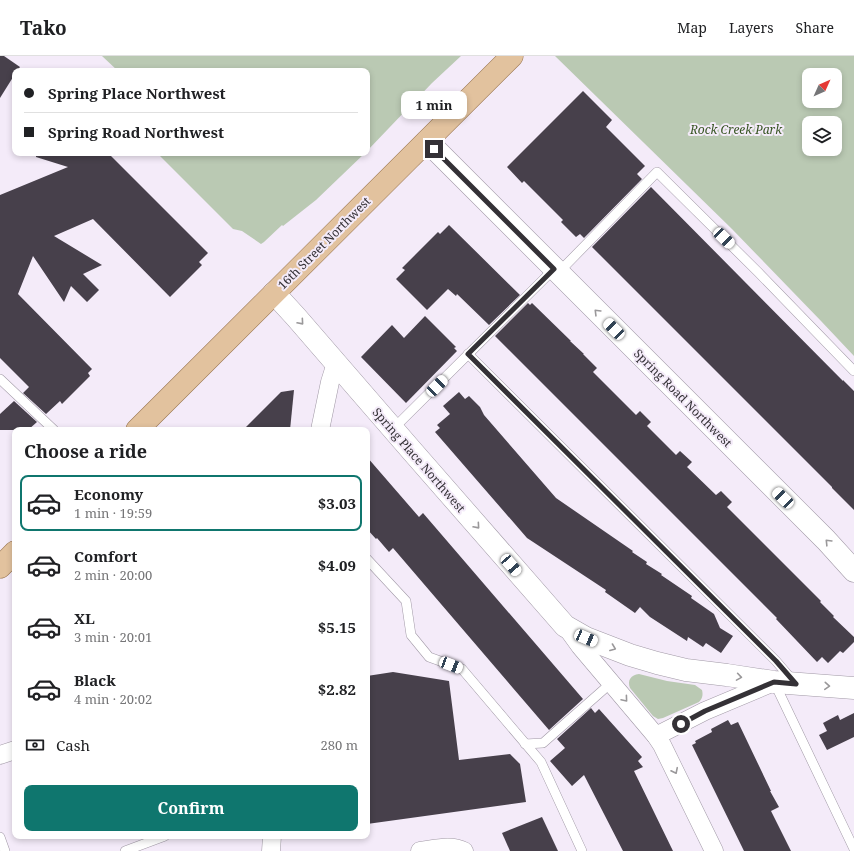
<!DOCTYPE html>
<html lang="en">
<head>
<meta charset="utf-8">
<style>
  body { margin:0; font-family:"Noto Serif",serif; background:#f2f2f2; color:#202124; height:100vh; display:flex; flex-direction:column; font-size:15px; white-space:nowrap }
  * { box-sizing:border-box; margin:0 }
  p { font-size:13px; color:#757577 }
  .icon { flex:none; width:22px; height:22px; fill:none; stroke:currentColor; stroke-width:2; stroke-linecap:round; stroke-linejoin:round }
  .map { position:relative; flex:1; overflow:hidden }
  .details { position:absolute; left:12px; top:371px; width:358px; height:412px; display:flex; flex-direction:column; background:#fff; border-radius:8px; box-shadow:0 2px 6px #0003 }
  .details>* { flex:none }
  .banner { position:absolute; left:12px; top:12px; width:358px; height:88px; border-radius:8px; box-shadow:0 2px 6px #0003; display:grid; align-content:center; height:88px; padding:0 12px; background:#fff }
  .needle { width:26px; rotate:45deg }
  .fabs { position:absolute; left:802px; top:12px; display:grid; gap:8px }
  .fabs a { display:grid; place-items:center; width:40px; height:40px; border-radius:8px; background:#fff; box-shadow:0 2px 6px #0003; font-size:20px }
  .end { position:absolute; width:18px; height:18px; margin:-9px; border:5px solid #343136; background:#fff; box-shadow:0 0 0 2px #fff }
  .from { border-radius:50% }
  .bubble { position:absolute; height:28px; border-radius:8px; background:#fff; box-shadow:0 2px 6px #0003; font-size:13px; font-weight:700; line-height:28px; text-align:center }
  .car { position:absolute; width:12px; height:24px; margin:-12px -6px; border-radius:5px; box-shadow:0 0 3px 1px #0007; background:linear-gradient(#fff 24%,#345 0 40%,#fff 0 76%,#345 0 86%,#fff 0) }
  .banner b { display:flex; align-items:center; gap:14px; height:38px; font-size:15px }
  .banner b+b { border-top:1px solid #e0e0e0 }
  .banner i { width:10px; height:10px; background:#202124 }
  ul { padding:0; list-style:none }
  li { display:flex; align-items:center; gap:12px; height:56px; margin:0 8px 6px; padding:0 4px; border:2px solid transparent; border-radius:8px }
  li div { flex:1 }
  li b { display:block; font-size:15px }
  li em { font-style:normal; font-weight:700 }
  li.on { border-color:#0f766e }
  li>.icon { width:36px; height:36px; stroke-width:1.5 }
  h2 { padding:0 12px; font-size:18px; line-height:48px }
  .pay { display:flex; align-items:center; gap:10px; height:44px; padding:0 12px; font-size:15px }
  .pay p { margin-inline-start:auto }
  .button { display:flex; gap:8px; margin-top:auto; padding:8px 12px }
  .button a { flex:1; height:46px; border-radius:8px; background:#0f766e; color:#fff; font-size:16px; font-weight:700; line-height:46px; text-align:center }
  header { display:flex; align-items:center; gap:24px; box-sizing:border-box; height:56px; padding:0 20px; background:#fff; border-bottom:1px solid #e0e0e0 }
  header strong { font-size:19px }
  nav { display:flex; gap:22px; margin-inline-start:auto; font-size:14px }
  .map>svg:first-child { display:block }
  .green { fill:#bac9b3; fill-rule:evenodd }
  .building { fill:#47404b }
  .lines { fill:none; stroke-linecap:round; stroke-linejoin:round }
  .lane-casing { stroke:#a199a6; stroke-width:10 }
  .street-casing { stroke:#a199a6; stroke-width:19 }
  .secondary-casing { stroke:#a199a6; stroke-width:23 }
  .primary-casing { stroke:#99754f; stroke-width:23 }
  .lane { stroke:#fff; stroke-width:9 }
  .street { stroke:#fff; stroke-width:18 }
  .secondary { stroke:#fff; stroke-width:22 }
  .primary { stroke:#e2c29e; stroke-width:22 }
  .oneway { stroke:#9a989a }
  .route { stroke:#343136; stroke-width:5 }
  .labels { text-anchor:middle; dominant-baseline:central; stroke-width:4; stroke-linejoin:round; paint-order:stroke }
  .park-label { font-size:12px; font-style:italic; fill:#365422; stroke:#f4ebf9 }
  .street-label { font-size:12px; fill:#343136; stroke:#f4ebf9 }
</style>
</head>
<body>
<header>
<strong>Tako</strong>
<nav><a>Map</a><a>Layers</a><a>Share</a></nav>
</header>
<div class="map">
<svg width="854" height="795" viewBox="0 0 854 795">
  <rect width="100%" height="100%" fill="#f4ebf9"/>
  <g class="green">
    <polygon points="102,0 461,0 432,27 367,95 367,15 118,15"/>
    <path d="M555 0H854V300L821 265 732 173ZM809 19H835V45H809ZM809 67H835V93H809Z"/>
    <polygon points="165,97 365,97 316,144 283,170 282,169 264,186 261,188 242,175 233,173 160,100"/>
    <path d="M639 618 667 625 695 629 702 634C703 638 703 642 699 646L663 662 658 663 653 660 630 632C627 624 631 619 639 618Z"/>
  </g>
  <g class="building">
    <polygon points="0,0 4,0 20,11 17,15 15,15 15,18 0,42"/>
    <polygon points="583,35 612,64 606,71 645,110 637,118 642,123 584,182 580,178 576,181 561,166 563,164 524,125 522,127 507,111"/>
    <polygon points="36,97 108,97 208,197 199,206 202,209 170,241 93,163 54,180 102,209 83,218 99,234 87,246 71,230 64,246 33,200 18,238 92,313 88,317 90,320 62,348 60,345 46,358 23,337 29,331 0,302 0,139 68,111 36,101"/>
    <polygon points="651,131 843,325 843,324 854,335 854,454 832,432 832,431 592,191"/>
    <polygon points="449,169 520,239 489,269 457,238 456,240 448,233 427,254 396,223 405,214 402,212 438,176 440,178"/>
    <polygon points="528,247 530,249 532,247 571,285 570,285 584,298 583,298 597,312 593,316 636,359 640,355 651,366 647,370 676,399 680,395 692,406 687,411 716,439 721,435 732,446 727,451 821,545 820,546 834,560 833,561 854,581 854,586 843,597 840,595 828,607 822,601 817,606 776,563 777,562 495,280"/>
    <polygon points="425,260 456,291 454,292 457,295 406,347 361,301 392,269 404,282"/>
    <polygon points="294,334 290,374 243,374 281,336"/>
    <polygon points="459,336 465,343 469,340 480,351 484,359 556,442 633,495 632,496 647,506 646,508 662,518 661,519 692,540 691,542 714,558 720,572 733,580 721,597 706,587 703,591 688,581 687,585 650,561 640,551 635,557 605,536 606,534 527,482 435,376 440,372 437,369 450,358 443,350"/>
    <polygon points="14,345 37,366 28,374 0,374 0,358"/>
    <polygon points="367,401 419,461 423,457 583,643 549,674 393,492 389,496 377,482 376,483 367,473"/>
    <polygon points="393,616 449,625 459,704 510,698 520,708 526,746 367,768 367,620"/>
    <polygon points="591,652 595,657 599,653 642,701 638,705 643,711 634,715 673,795 623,795 584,719 572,730 550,705 565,692 557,683"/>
    <polygon points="854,657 854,681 827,694 819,679 827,675 823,667 838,659 840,664"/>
    <polygon points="728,664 731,669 738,666 771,735 770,735 779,751 771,755 791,795 744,795 692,689 696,687 695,685 712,676 711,673"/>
    <polygon points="542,761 558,795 510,795 502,777"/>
  </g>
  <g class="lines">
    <g class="lane-casing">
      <g id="lane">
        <polyline points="558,217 657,116 758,216 854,315"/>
        <polyline points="468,298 776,605 793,625"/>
        <polyline points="0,323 54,374"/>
        <polyline points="393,373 554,213"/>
        <polyline points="367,503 406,545 411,579 429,601 462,613 541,706 582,795"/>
        <polyline points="775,628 854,793"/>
        <polyline points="525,688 543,687 611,627"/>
        <polyline points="0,781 5,795"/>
        <polyline points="125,795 165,780"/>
      </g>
    </g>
    <g class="street-casing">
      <g id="street">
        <polyline points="320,374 330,326 336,307"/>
        <polyline points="567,572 580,590 656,680 662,689 714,795"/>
        <polyline points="656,680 705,655 774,626"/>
        <polyline points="0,699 15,694"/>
        <polyline points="271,795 272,780"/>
        <path d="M420 795C435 793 451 788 464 795"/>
      </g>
    </g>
    <g class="secondary-casing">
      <g id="secondary">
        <polyline points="427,85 826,484 854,515"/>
        <polyline points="274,237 296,261 412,395 565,570 586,582 630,599 657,607 686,614 727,619 774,626 854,632"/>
      </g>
    </g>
    <g class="primary-casing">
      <g id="primary">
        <polyline points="137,374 512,0"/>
        <polyline points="0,511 15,496"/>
      </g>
    </g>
    <use href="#lane" class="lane"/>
    <use href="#street" class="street"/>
    <use href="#secondary" class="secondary"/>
    <use href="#primary" class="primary"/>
  </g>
  <defs><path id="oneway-chevron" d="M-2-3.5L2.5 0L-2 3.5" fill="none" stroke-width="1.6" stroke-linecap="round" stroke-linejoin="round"/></defs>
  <g class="oneway">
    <use href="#oneway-chevron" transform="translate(597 256) rotate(-135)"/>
    <use href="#oneway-chevron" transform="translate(301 266) rotate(49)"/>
    <use href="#oneway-chevron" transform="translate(477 470) rotate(49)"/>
    <use href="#oneway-chevron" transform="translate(828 486) rotate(-134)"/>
    <use href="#oneway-chevron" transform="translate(613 592) rotate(21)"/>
    <use href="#oneway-chevron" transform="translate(739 621) rotate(9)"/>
    <use href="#oneway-chevron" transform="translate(827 630) rotate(4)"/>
    <use href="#oneway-chevron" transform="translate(625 643) rotate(50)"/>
    <use href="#oneway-chevron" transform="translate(675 715) rotate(64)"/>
  </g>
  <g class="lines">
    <polyline class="route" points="434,93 554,213 468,298 776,605 796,628 774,626 705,655 681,668"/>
  </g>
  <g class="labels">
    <g class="park-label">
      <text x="736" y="73">Rock Creek Park</text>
    </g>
    <g class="street-label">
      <text transform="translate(324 187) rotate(-45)">16th Street Northwest</text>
      <text transform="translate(683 342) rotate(45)">Spring Road Northwest</text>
      <text transform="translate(419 404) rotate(49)">Spring Place Northwest</text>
    </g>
  </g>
</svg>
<div class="fabs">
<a><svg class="needle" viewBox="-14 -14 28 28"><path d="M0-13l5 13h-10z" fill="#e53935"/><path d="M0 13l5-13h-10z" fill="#757577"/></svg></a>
<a><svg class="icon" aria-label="layers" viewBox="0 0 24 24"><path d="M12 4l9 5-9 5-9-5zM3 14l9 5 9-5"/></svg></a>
</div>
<i class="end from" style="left:681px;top:668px"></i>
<i class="end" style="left:434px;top:93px"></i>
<div class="bubble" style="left:401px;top:35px;width:66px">1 min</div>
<i class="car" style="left:724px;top:182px;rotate:134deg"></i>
<i class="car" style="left:614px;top:273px;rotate:315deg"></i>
<i class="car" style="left:437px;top:330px;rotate:45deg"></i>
<i class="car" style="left:783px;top:442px;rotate:314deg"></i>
<i class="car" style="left:511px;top:509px;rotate:139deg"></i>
<i class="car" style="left:586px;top:582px;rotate:113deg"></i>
<i class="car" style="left:451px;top:609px;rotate:111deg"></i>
<div class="banner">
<b><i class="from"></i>Spring Place Northwest</b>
<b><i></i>Spring Road Northwest</b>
</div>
<section class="details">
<h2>Choose a ride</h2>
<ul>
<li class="on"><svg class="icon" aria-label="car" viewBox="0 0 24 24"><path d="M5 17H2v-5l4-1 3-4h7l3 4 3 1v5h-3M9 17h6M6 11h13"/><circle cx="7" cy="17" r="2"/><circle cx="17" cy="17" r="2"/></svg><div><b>Economy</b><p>1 min · 19:59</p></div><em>$3.03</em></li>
<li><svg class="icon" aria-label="car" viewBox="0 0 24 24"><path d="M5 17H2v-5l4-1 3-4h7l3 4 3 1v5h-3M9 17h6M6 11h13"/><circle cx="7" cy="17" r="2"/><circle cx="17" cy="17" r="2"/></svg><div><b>Comfort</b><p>2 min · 20:00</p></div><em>$4.09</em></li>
<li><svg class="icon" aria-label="car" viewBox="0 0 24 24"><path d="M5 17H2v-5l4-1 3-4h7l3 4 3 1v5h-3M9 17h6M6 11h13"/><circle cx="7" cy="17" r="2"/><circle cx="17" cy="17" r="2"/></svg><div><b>XL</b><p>3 min · 20:01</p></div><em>$5.15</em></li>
<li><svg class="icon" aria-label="car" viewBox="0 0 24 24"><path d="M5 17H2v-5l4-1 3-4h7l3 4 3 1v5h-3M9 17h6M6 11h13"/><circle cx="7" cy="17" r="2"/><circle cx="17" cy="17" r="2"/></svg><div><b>Black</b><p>4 min · 20:02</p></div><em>$2.82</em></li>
</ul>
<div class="pay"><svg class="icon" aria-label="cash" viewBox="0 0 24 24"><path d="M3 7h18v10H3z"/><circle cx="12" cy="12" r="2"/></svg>Cash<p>280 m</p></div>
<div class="button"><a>Confirm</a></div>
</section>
</div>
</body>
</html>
